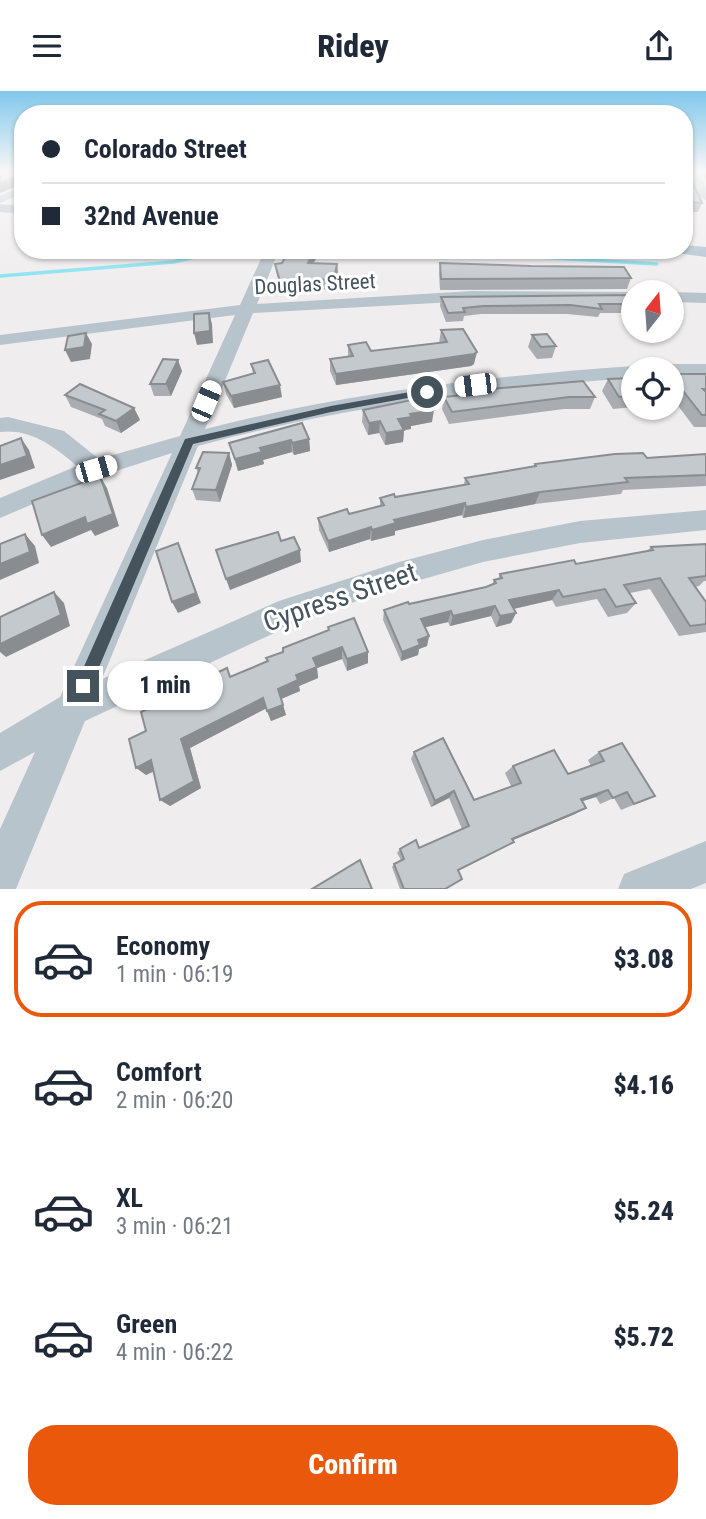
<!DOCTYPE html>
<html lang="en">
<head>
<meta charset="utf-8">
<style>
  body { margin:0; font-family:"Roboto Condensed",sans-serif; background:#f6f6f7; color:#1f2937; height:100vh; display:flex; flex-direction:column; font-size:26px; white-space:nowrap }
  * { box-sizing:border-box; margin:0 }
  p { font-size:23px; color:#747a83 }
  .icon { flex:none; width:38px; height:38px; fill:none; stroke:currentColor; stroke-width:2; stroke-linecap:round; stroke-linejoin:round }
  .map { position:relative; height:798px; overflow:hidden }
  .sheet { display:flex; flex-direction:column; background:#fff; flex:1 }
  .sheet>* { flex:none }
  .guide { position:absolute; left:14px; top:14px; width:679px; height:154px; border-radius:28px; box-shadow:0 2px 5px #0004; display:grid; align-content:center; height:154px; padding:0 28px; background:#fff }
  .needle { width:46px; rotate:17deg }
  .fabs { position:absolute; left:621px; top:189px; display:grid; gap:14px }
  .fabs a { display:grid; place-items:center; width:63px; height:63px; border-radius:50%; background:#fff; box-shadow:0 2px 5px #0004; font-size:35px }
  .end { position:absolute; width:32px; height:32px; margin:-16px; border:9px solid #45535c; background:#fff; box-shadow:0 0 0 4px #fff }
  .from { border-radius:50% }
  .bubble { position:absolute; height:49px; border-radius:24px; background:#fff; box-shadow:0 2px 5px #0004; font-size:23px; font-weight:800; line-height:49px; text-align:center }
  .car { position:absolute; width:21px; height:42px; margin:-21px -10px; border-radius:9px; box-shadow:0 0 5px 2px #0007; background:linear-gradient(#fff 24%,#345 0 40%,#fff 0 76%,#345 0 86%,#fff 0) }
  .guide b { display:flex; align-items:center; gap:24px; height:66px; font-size:26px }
  .guide b+b { border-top:2px solid #e0e1e3 }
  .guide i { width:18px; height:18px; background:#1f2937 }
  ul { padding:12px 0 0; list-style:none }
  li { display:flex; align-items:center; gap:21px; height:116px; margin:0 14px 10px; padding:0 14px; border:4px solid transparent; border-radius:28px }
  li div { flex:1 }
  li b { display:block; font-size:26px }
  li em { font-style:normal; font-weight:800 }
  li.current { border-color:#ea580c }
  li>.icon { width:63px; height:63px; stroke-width:1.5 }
  .primary-button { display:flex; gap:14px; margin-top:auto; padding:14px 28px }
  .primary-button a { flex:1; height:80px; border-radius:28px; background:#ea580c; color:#fff; font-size:28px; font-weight:800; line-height:80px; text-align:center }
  header { display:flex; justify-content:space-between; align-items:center; height:91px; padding:0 28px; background:#fff; font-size:32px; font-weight:800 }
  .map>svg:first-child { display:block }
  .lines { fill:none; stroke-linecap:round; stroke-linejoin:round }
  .stream { stroke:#84e3f0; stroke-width:3.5 }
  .minor { fill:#b8c4cc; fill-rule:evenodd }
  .major { fill:#acc0ce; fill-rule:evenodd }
  .wall { fill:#a9adb1 }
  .shaded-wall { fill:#898d90 }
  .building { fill:#c4c9ce; stroke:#898d90; stroke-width:2 }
  .route { fill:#45535c }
  .labels { text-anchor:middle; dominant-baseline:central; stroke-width:6; stroke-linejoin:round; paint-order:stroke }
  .far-street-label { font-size:21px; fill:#45535c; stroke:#fff }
  .near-street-label { font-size:28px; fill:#45535c; stroke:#fff }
</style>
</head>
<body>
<header><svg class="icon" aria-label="menu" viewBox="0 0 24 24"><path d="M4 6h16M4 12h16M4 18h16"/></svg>Ridey<svg class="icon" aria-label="share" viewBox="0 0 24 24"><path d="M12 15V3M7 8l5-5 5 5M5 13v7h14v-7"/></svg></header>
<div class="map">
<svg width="706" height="798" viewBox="0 0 706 798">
  <rect width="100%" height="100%" fill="#f0edee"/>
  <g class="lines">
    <g class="stream">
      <polyline points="416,159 657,173"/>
      <polyline points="0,185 173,171 225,159"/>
    </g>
    <g class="minor">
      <polygon points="687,81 697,81 706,96 706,109 700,106"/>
      <polygon points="23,95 23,102 0,112 0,105"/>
      <path d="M265 159H279L257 213 472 200 638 201H634V210H472L253 222 205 338C345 302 489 285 634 275L642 278H634V287C486 297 341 316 198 355L102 588 279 510 399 471 483 449 580 430 706 419V439L580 452 483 471 399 495 298 531 85 630 16 798H0V738L35 661 0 680V642L60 606 172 362 94 387 0 427V407L77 375C56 357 31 337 0 341V327L8 326 64 340 99 368 180 345 235 224 0 254V244L240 214Z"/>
      <polygon points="672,201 706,202 706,212 672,211"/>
      <polygon points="672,273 706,273 706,285 672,285 672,278 663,278"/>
      <polygon points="706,750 706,792 691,798 618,798 624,783"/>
    </g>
    <g class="major">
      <polygon points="0,113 23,115 23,123 0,121"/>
      <polygon points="684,154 706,156 706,166 676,162 674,159 684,159"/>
    </g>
  </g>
  <g class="wall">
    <polygon points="684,81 702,112 698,121 684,120"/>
    <polygon points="701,81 706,81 706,88"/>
    <polygon points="318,164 313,173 337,173 338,183 334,198 281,201 277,182 275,173"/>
    <polygon points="440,172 631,187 627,198 443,199 440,199 439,182"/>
    <polygon points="634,204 634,222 600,222 598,226 567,223 481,223 464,225 463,230 446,231 440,215 441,206"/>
    <polygon points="441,239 474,273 471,275 336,294 330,280 330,268 348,265 348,254 371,260 439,252"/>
    <polygon points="532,244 556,255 552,267 537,268 528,256"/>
    <polygon points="251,273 282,306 234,317 226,303 223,291 253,282"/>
    <polygon points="182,280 171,305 154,305 150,293"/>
    <polygon points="672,283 706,283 706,336 694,336 676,312 672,313"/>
    <polygon points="634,287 634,316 613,318 602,300 608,288"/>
    <polygon points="478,299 595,306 590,318 564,318 449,333 442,318 444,306 478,302"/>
    <polygon points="65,304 134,317 140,329 121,342 105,335 102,328 71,316"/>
    <polygon points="363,319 432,331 411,335 411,338 404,339 403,351 385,354 379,342 368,344 362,331"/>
    <polygon points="309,348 310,360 294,364 292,361 263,369 264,373 238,380 229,352"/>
    <polygon points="229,362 232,374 220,411 196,409 192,398 198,382 196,377"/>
    <polygon points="706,363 706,395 623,399 621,403 535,413 463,427 462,424 395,440 395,444 371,450 370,448 329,461 319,439 318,427 349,423 380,415 380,407 395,406 464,394 465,387 534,376 535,373"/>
    <polygon points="706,453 706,490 704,490 699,495 695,496 706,511 706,541 679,545 650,498 630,502 636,512 627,522 608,526 597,508 556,516 552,509 514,518 516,522 511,532 496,536 491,525 450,535 448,531 425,536 429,545 427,555 419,558 418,564 401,570 383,529 384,519 486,496 492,494 494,489 498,488 500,483 576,473 647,460 651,456"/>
    <polygon points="328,536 368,572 347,580 342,568 317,577 318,587 299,595 300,600 281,608 286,624 271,630 266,617 190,657 201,697 170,715 154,680 146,684 146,640 170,607 177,615 205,602 231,585 268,570 283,561 328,539"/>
    <polygon points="414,661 474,709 511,695 505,682 513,675 568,683 591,675 588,669 599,661 655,705 621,719 614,707 600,713 596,706 583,710 575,723 512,749 458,779 445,798 400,798 392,776 394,773 401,769 397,762 400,758 419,757 462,738 449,707 431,716 411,668"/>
  </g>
  <g class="shaded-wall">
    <polygon points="18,85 22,93 0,102 0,92"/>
    <polygon points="315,159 318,159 318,164 308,182 308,172"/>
    <polygon points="337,173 338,183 334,198 334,188"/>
    <polygon points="209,222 212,233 213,252 197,254 194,242"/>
    <polygon points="86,242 92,253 90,268 71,271 65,259"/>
    <polygon points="477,261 474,273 471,275 336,294 336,283"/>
    <polygon points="178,269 182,280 171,305 166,293"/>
    <polygon points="280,294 282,306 234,317 231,305"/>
    <polygon points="134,317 140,329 121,342 116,330"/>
    <polygon points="434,319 432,331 411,335 411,338 404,339 403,351 385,354 386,342 398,328 410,323"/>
    <polygon points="380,330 379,342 368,344 369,332"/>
    <polygon points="21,347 29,359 35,377 0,389 0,374"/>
    <polygon points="309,348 310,360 294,364 292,352"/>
    <polygon points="291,349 292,361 263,369 264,373 238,380 235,368 260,357"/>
    <polygon points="229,362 232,374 220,411 216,399"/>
    <polygon points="100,385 107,397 119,435 95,445 91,439 51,456 42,444"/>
    <polygon points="540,401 535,413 463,427 466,416"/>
    <polygon points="465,412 462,424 395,440 395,444 371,450 372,439 394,429"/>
    <polygon points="371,436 370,448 329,461 328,450"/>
    <polygon points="25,443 35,455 39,472 0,489 0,473"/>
    <polygon points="178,452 201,512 178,522 172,511"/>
    <polygon points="300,459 301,471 230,499 226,488"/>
    <polygon points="559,499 552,509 504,520 509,509"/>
    <polygon points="54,501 64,512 70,535 6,566 0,561 0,553"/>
    <polygon points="495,515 491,525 450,535 453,525"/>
    <polygon points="451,520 448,531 418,538 421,528"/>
    <polygon points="516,522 511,532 496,536 500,525"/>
    <polygon points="429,545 427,555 419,558 418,564 401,570 402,561 418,549"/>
    <polygon points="342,556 342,568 317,577 318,587 299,595 300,600 281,608 278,598 296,584 313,567"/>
    <polygon points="368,561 368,572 347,580 347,568"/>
    <polygon points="170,607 178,617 173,617"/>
    <polygon points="263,607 267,617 190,657 201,697 170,715 160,709 181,648"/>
    <polygon points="283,614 286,624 271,630 267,620"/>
    <polygon points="151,669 161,677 146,684 136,677"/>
    <polygon points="608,699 596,706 570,714 581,708"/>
    <polygon points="454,700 449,707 431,716 435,710"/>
    <polygon points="586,717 575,723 504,753 512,748"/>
  </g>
  <g class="building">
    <polygon points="0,81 23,81 23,89 18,85 0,92"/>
    <polygon points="684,81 688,81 702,112 684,111"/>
    <polygon points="289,159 315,159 308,172 337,173 334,188 280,191 275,173 282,172"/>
    <polygon points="440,172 531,175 624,176 631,187 444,188 441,188"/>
    <polygon points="634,204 634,213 599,213 602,218 570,214 483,215 463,217 465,221 448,222 441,206"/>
    <polygon points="209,222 210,240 194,242 194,223"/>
    <polygon points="463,238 477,261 474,263 336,283 330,268 353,265 348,254 366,251 371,260 447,251 441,239"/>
    <polygon points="86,242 84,256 65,259 68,245"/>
    <polygon points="547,243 556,255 541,256 532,244"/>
    <polygon points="163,268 178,269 166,293 150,293"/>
    <polygon points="268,269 280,294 231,305 223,291 255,282 251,273"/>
    <polygon points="672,283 706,283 706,298 703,298 706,301 706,324 702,324 683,300 672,301"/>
    <polygon points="634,287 634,304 619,306 608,288"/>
    <polygon points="583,290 595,306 569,306 452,321 444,306 480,302 478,299"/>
    <polygon points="80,293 134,317 116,330 99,323 105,319 65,304"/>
    <polygon points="426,306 434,319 410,323 412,326 398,328 404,339 386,342 380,330 369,332 363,319"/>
    <polygon points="302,332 309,348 292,352 291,349 260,357 262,361 235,368 229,352"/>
    <polygon points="21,347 27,365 0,374 0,355"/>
    <polygon points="203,361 229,362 216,399 192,398 200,377 196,377"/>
    <polygon points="643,362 647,367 706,363 706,384 625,387 628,391 540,401 466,416 465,412 394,429 396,432 372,439 371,436 328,450 318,427 347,418 349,423 384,414 380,407 394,403 395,406 469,393 465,387 536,375 535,373 615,363"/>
    <polygon points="100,385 113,423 87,433 85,426 42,444 32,410"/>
    <polygon points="278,441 281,450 294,446 300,459 226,488 216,459"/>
    <polygon points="25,443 30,461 0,473 0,453"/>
    <polygon points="178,452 196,502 172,511 156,460"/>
    <polygon points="706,453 706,485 689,487 706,511 706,533 690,535 660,487 624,494 636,512 616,516 605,498 563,506 559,499 509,509 516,522 500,525 495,515 453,525 451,520 421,528 429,545 418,549 420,554 402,561 384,519 408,511 409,513 486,496 496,492 494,489 502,487 500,483 574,469 576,473 653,459 651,456"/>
    <polygon points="54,501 61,524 0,553 0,526"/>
    <polygon points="354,527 368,561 347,568 342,556 313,567 317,576 296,584 298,589 278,598 283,614 267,620 263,607 181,648 194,690 160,709 151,669 136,677 129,648 146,640 141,621 170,607 173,617 205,602 203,597 211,593 208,586 227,577 230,586 268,570 266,567 283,561 283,557 329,539 328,536"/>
    <polygon points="443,647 474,709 521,692 513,675 554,659 568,683 604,670 599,661 622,652 655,705 634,713 627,701 613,707 608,699 581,708 586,717 512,748 514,751 458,779 462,788 445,798 404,798 394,773 404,768 400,758 416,749 419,757 469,735 454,700 435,710 414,661"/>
    <polygon points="360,769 372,798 312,798"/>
  </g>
  <linearGradient id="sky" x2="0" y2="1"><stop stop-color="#80c7eb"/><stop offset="0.42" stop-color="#f8f7f7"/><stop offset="1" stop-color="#f8f7f7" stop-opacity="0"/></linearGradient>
  <rect width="706" height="192" fill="url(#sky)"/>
  <polygon class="route" points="427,298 431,301 430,303 331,321 193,353 89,600 83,602 78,600 76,595 78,589 185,348 331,315"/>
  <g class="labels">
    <g class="far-street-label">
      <text transform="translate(315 193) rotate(-3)">Douglas Street</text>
    </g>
    <g class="near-street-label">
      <text transform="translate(340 506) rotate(-19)">Cypress Street</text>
    </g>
  </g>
</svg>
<div class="fabs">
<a><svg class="needle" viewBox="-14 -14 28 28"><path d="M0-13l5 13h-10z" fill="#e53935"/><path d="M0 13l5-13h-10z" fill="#747a83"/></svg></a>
<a><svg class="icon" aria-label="locate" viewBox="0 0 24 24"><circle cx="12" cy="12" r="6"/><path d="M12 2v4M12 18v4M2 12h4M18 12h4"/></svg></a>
</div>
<i class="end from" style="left:427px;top:301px"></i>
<i class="end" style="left:83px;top:595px"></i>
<div class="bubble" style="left:107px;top:570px;width:116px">1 min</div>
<i class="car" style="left:475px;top:294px;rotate:263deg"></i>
<i class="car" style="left:206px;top:310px;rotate:23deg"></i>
<i class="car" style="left:96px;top:378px;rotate:74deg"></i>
<div class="guide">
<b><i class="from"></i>Colorado Street</b>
<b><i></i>32nd Avenue</b>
</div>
</div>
<section class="sheet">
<ul>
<li class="current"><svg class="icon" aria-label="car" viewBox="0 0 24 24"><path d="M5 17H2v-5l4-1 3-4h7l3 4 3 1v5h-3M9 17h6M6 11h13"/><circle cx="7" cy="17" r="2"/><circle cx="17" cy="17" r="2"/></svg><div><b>Economy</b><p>1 min · 06:19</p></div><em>$3.08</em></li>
<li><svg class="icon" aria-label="car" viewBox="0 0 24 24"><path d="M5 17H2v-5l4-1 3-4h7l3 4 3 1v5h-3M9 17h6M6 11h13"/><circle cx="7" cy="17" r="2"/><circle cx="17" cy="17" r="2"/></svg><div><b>Comfort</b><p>2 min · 06:20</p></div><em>$4.16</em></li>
<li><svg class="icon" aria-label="car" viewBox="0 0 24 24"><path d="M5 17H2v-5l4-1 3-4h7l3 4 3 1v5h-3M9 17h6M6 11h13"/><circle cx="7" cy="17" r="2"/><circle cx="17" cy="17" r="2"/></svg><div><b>XL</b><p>3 min · 06:21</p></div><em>$5.24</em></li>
<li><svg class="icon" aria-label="car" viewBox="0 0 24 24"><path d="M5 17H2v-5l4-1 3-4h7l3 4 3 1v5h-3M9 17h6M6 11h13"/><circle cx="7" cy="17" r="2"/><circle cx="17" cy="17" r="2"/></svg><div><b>Green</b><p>4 min · 06:22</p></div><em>$5.72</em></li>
</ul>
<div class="primary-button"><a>Confirm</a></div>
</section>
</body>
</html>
